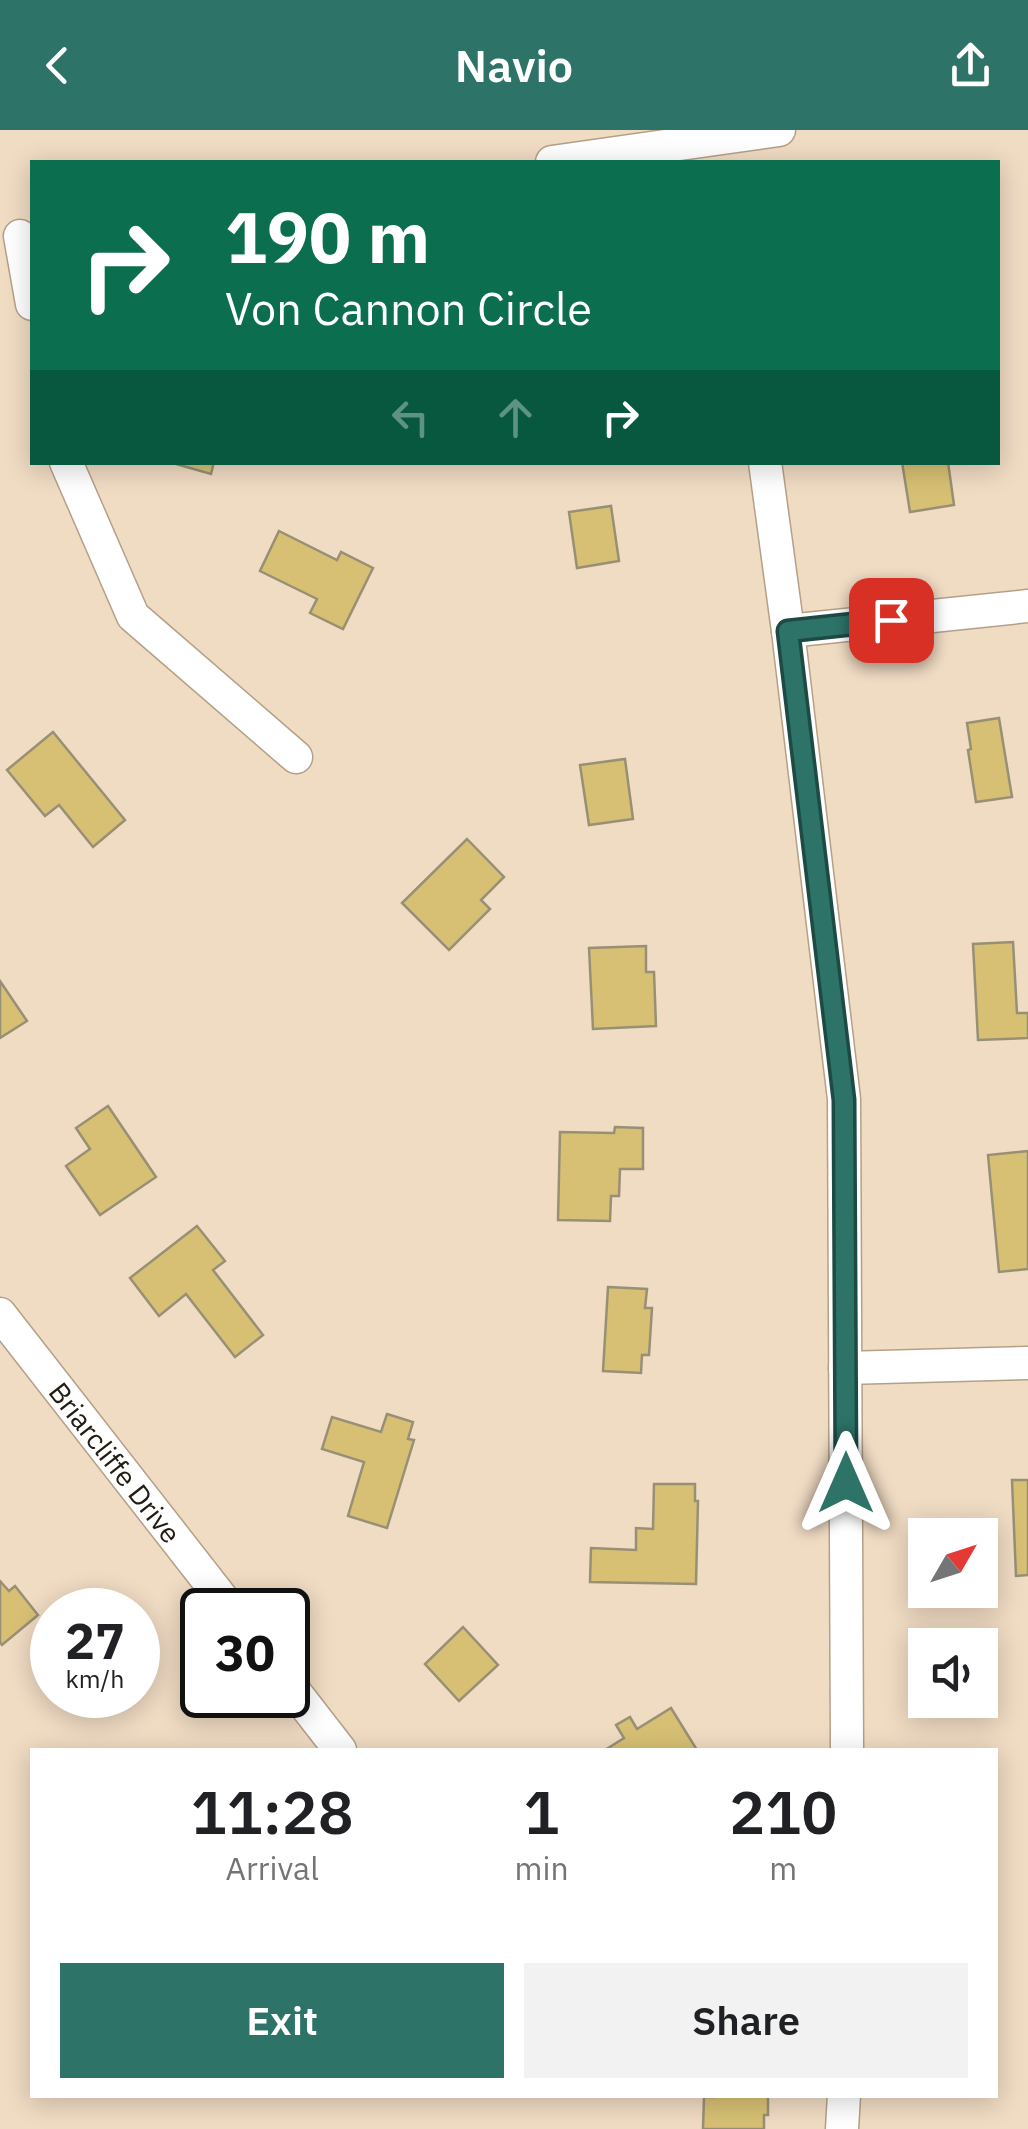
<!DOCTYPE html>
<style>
:root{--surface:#fff;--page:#f2f2f2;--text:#202124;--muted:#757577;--accent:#2d7368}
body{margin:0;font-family:"IBM Plex Sans",sans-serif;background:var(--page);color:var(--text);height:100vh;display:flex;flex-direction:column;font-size:38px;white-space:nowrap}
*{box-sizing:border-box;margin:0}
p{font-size:32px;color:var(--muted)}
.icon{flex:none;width:55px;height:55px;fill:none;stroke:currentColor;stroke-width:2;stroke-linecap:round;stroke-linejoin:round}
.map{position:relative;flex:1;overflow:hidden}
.sheet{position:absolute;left:30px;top:1618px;width:968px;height:350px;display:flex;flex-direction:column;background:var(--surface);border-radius:0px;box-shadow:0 5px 25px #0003}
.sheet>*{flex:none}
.guide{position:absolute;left:30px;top:30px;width:970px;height:305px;border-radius:0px;box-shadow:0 5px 25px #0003;background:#0b6e4f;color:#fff;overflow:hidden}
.needle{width:65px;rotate:51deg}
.tools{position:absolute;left:908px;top:1388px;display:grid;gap:20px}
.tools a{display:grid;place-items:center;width:90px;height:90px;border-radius:0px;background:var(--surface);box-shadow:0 5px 25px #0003;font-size:50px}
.speed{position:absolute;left:30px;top:1458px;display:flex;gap:20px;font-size:50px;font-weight:700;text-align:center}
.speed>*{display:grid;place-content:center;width:130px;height:130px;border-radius:50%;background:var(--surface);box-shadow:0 5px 25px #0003;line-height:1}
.speed small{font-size:25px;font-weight:400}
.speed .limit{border:5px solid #111;border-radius:15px;background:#fff;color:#111}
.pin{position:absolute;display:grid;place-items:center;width:85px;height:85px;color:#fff;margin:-42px;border-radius:20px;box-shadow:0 5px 15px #0006}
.me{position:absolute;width:110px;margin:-55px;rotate:0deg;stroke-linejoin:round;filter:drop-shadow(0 0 8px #0008)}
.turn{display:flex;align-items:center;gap:35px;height:210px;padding:0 30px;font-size:45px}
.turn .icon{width:130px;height:130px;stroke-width:2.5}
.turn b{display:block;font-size:70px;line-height:85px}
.lanes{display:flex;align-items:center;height:95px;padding:0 30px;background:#0003;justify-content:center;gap:50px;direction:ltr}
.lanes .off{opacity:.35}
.eta{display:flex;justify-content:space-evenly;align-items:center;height:170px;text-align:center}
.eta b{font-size:60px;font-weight:600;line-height:70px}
.cta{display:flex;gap:20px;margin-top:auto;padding:20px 30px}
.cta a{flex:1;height:115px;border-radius:0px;background:var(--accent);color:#fff;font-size:40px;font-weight:600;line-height:115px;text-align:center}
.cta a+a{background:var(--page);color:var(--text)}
header{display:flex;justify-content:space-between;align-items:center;height:130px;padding:0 30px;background:var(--accent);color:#fff;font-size:45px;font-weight:600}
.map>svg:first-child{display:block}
.building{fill:#d7c074;stroke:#989075;stroke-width:2.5}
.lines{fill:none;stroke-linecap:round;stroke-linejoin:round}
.street-casing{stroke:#b4a089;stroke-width:35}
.street{stroke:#fff;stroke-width:32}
.route-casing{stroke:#1d4b44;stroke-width:25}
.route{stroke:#2d7368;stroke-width:18}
.labels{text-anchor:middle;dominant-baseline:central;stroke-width:8;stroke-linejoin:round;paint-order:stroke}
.street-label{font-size:28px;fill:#221b12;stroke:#fde8d0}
</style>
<header><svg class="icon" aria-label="back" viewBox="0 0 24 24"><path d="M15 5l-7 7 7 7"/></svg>Navio<svg class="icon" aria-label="share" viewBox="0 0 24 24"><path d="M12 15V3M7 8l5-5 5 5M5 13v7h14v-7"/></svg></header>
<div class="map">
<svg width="1028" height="1999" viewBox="0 0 1028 1999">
<rect width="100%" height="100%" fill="#f0dbc3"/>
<g class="building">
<polygon points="169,332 214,332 211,344"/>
<polygon points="902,332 948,332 954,375 910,382"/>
<polygon points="611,376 619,431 577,438 569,382"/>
<polygon points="279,401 337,430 341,422 373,438 343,499 310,483 317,469 260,441"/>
<polygon points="999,588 1012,667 976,672 968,620 971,619 967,593"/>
<polygon points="53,602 125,690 93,717 59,675 45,686 7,640"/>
<polygon points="625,629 633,689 589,695 580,635"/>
<polygon points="467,709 504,747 481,770 490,779 449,820 402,773"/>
<polygon points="1013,812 1017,883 1028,883 1028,908 978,910 973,814"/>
<polygon points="646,816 646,842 654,842 656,896 593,899 589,818"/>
<polygon points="0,851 27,891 0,908"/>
<polygon points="108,976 156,1047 100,1085 66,1036 90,1019 76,998"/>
<polygon points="615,997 643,998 643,1039 620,1039 619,1066 611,1066 610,1091 558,1090 560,1002 614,1003"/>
<polygon points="1028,1021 1028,1139 999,1142 988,1025"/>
<polygon points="197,1096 225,1131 213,1140 263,1205 235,1227 186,1164 159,1186 130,1148"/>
<polygon points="608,1157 647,1159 645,1178 652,1178 649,1225 642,1225 641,1243 603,1241"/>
<polygon points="387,1284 413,1292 408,1309 414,1310 387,1398 348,1386 364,1332 322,1319 332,1287 381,1302"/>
<polygon points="1012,1350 1028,1350 1028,1445 1016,1446"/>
<polygon points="654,1354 695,1354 695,1371 698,1371 696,1454 590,1452 591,1418 636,1420 636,1398 653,1399"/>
<polygon points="0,1451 9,1461 15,1456 38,1485 2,1515 0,1512"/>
<polygon points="463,1497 498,1535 459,1571 425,1534"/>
<polygon points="671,1578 697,1620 605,1620 624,1608 616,1595 630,1587 637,1599"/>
<polygon points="714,1965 768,1965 768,1985 764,1985 764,1999 703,1999 704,1967 714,1967"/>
</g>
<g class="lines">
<g class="street-casing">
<g id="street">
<polyline points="552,32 779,0"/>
<polyline points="20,106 32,174"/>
<polyline points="66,332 133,486 296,627"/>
<polyline points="765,332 788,501 844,969 847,1620"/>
<polyline points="788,501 1028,476"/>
<path id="s1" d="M0,1184l231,296"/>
<polyline points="845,1238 1028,1233"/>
<polyline points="288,1553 340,1620"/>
<polyline points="842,1999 844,1965"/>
</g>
</g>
<use href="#street" class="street"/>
</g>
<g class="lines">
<g class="route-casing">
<polyline id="route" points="846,1353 844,970 788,501 891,490"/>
</g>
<use href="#route" class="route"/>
</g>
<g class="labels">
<g class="street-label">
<text stroke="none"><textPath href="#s1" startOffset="188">Briarcliffe Drive</textPath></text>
</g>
</g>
</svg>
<div class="tools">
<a><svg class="needle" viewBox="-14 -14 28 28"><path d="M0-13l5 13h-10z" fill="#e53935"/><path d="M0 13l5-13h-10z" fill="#757577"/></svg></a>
<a><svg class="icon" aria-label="sound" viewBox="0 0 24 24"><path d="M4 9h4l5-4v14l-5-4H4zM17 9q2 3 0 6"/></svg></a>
</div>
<div class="speed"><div>27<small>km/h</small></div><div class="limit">30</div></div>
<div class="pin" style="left:891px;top:490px;background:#d93025"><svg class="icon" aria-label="arrive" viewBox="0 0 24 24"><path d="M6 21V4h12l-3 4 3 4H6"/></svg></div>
<svg class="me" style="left:846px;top:1353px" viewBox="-20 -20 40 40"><path d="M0-17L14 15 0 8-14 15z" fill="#2d7368" stroke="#fff" stroke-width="4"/></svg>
<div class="guide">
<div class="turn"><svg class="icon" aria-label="right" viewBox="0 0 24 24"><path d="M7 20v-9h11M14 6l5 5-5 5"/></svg><div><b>190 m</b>Von Cannon Circle</div></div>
<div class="lanes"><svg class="icon off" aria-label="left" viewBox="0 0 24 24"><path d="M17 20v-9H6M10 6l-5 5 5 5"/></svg><svg class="icon off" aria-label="ahead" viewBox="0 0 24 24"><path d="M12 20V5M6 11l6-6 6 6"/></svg><svg class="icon" aria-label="right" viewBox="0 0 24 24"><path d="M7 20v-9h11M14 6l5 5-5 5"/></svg></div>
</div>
<section class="sheet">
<div class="eta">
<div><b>11:28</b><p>Arrival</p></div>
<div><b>1</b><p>min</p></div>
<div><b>210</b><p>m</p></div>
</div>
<div class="cta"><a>Exit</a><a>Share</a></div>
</section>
</div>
